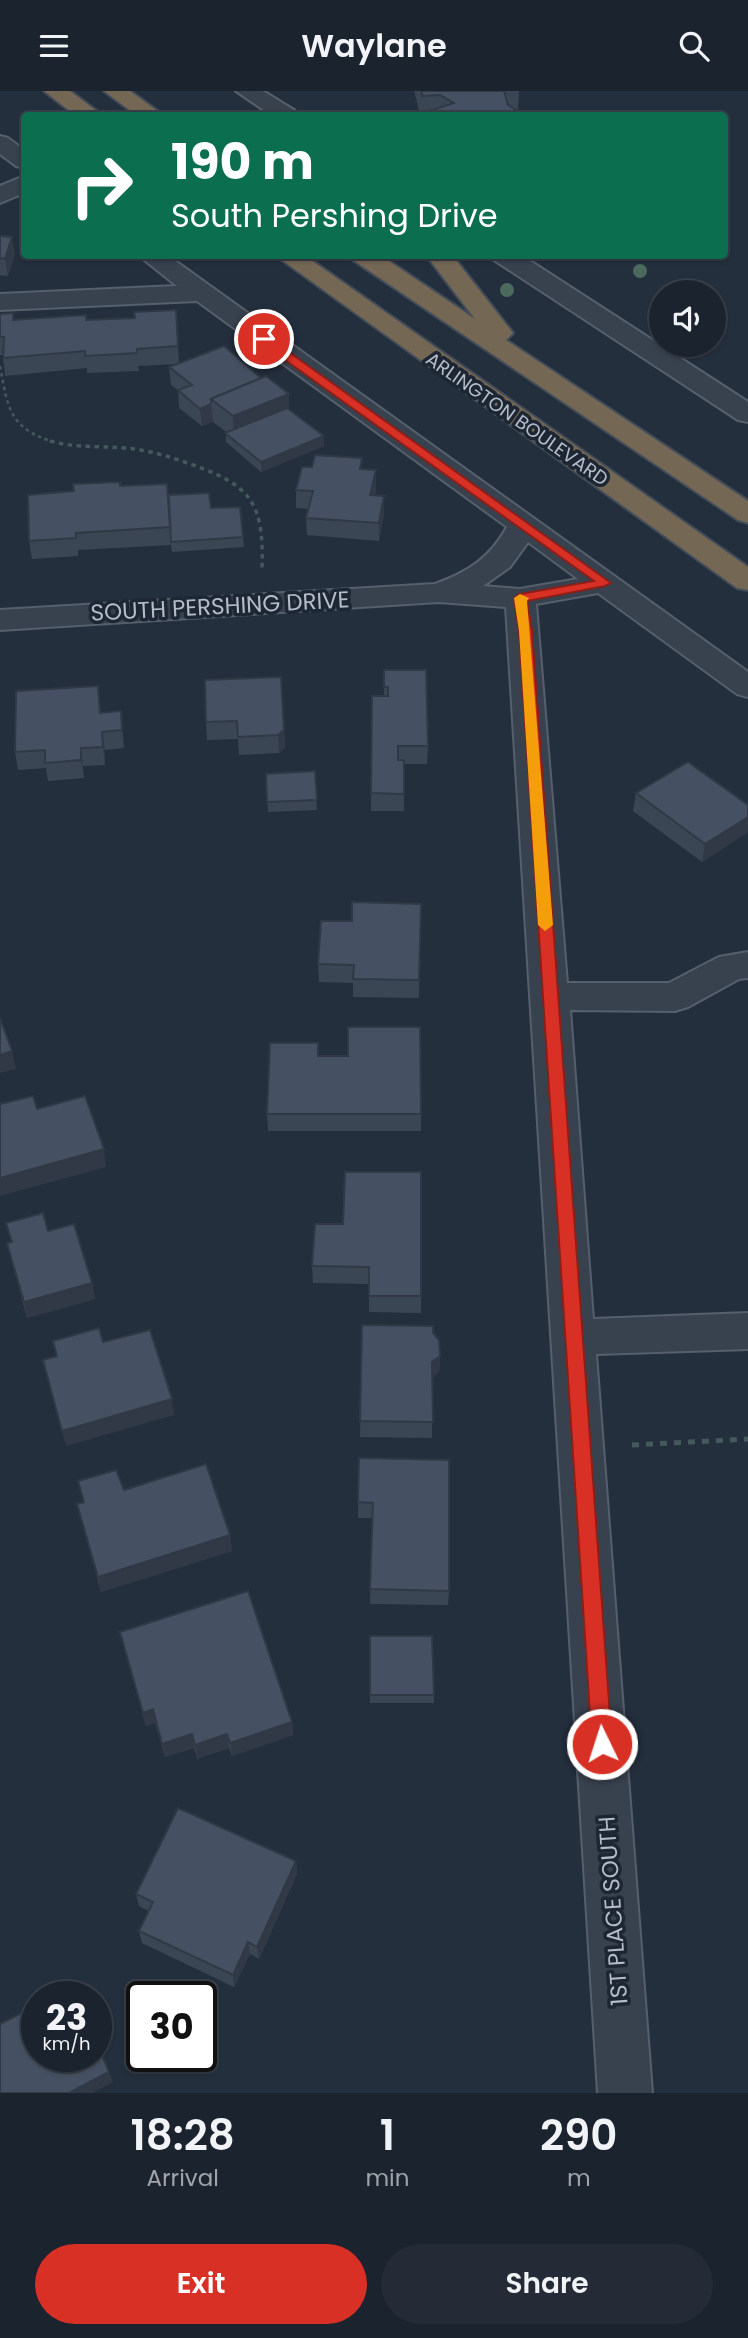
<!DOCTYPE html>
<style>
:root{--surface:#1b232e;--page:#242b36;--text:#f1f3f6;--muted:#a0a4aa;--line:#39404a;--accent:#d93025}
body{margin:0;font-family:Poppins,sans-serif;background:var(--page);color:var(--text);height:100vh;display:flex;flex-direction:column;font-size:26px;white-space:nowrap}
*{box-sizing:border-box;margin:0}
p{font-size:23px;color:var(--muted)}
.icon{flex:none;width:38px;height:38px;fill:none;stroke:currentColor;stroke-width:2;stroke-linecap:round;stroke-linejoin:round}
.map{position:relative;height:2002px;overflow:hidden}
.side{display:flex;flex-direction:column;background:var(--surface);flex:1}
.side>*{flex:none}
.guide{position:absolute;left:21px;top:21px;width:707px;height:147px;border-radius:7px;box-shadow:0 2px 5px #0004,0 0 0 2px var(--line);background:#0b6e4f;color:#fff;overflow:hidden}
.fabs{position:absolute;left:649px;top:189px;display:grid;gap:14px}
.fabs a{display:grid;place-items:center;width:77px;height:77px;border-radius:50%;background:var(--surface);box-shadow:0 2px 5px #0004,0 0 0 2px var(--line);font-size:35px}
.speed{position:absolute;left:21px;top:1890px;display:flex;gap:14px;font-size:35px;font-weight:700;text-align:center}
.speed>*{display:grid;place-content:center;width:91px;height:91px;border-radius:50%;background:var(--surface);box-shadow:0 2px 5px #0004,0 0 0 2px var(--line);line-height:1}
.speed small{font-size:18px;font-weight:400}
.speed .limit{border:4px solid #111;border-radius:10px;background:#fff;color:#111}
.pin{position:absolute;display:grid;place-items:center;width:60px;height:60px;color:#fff;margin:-30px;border:4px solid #fff;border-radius:50%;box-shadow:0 2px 7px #0007}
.me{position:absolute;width:77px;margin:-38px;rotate:356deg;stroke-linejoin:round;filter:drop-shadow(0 0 5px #0008)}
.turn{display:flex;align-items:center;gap:24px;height:147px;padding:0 35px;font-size:32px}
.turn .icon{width:91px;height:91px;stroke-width:2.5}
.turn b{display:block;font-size:49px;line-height:60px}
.eta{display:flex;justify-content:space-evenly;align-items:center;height:119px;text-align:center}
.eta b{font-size:42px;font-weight:600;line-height:49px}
.action{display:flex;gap:14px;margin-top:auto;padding:14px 35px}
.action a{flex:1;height:80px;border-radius:42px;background:var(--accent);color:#fff;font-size:28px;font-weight:600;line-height:80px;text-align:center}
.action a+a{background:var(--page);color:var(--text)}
header{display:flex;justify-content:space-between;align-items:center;height:91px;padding:0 35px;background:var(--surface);font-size:32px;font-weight:600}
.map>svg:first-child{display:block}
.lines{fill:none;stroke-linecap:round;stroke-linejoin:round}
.minor-casing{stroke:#565f6c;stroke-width:4}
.highway-casing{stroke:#434c59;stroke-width:4}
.path-far2{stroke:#44595c;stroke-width:2.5;stroke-dasharray:3.5 3.5;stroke-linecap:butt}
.path-far1{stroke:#44595c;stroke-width:3.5;stroke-dasharray:4.5 4.5;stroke-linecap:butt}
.path{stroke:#44595c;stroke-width:5;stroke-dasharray:7 7;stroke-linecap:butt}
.minor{fill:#38414e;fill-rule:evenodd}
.highway{fill:#746855;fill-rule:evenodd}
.tree{fill:#4b6a5d}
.wall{fill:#3b4654}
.shaded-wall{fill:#303945}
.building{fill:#455162;stroke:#303945;stroke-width:2}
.route{fill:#d93025;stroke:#8d1f18;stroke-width:2}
.slow{fill:#f59e0b}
.labels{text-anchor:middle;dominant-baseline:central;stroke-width:7;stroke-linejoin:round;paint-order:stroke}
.far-street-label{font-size:19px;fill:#b4bcc9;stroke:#1d2633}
.street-label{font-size:23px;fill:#b4bcc9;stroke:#1d2633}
</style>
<header><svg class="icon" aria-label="menu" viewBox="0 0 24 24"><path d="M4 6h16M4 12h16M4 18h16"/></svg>Waylane<svg class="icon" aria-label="search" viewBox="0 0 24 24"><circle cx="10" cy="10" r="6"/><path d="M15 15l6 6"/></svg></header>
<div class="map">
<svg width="748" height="2002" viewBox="0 0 748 2002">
<rect width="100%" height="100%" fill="#242f3e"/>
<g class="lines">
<g class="minor-casing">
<g id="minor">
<polygon points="236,0 263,0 294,19 298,24 271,24"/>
<polygon points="0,45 8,47 24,59 24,77 16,75 0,63"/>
<polygon points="24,85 24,102 0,112 0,95"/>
<path d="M138,164h29l581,417v25l-11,-3 -139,-101 -62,11 31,379h102l50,-26 29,-5v26l-9,1 -51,28 -13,4 -105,-1 23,309 155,-6v36l-152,5 56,739h-54l-92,-1486 -67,-5 -439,28v-20l435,-26c33,-12 55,-26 72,-57l-310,-226 -197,9v-16l177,-8zM528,451l50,37 -58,10 -37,-3 27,-19z"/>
<polygon points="491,164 521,164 748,311 748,331 738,329 494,169"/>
</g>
</g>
<g class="highway-casing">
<g id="highway">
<polygon points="44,0 70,0 102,24 75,24"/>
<polygon points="104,0 130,0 163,24 136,24"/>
<polygon points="275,164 304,164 748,476 748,499 737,497"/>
<polygon points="350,164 380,164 475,228 426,164 452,164 513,242 506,249 748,410 748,432 738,429 353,169"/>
</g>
</g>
<path class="path-far2" d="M0,275c8,43 9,63 57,77"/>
<path class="path-far1" d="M50,350c25,7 50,5 75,7 24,2 46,9 68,17 60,21 71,40 69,104"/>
<polyline class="path" points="632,1354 748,1348"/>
<use href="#minor" class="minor"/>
<use href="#highway" class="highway"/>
</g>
<g class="tree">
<circle cx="640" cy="180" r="7"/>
<circle cx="507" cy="199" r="7"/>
</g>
<g class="wall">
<polygon points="414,0 519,0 518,24 417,24 420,23"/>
<polygon points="0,145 15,163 8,185 0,184"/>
<polygon points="176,219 179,272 261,287 289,303 289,319 324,355 261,381 226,351 226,341 213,331 202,335 179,317 178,299 171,294 169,276 179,273 138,275 139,280 87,282 87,277 5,285 3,264 0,264 0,223 13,222 14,229 86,224 86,229 135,227"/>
<polygon points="362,379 376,379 376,397 375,405 384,405 384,423 379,450 307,444 306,427 309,418 296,417 296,399"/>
<polygon points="121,395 170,427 211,417 240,416 244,456 172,461 171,454 78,459 78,465 32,468 29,450 74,400"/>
<polygon points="384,579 428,655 427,673 404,673 404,720 371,720 372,605 384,605"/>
<polygon points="281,586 285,657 279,662 239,664 238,648 207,649 206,631"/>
<polygon points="98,595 101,622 121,620 124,657 105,659 105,674 83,675 84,687 48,690 46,677 18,679 15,661"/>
<polygon points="315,680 317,719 268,721 266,683"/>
<polygon points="636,702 748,714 748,741 702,771 633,720"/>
<polygon points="421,813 419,907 353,906 353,892 319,891 318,873 352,830"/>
<polygon points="319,965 348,965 421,1023 421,1040 268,1040 267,1023"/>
<polygon points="6,1132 48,1140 92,1192 95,1208 27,1227 7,1152 11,1151"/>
<polygon points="343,1133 421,1205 421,1222 369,1221 369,1193 313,1192 312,1175"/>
<polygon points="362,1234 433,1242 440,1265 439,1281 432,1287 432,1347 360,1346"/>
<polygon points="359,1367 449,1500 448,1514 370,1513 373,1427 358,1427"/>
<polygon points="78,1390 124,1399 230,1444 232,1460 101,1501 77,1413 83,1411"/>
<polygon points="120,1541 292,1631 293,1644 232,1665 229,1657 197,1668 194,1657 165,1666 155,1632 146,1635"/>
<polygon points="370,1545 434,1604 434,1612 370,1612"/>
<polygon points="296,1770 297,1783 259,1868 250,1863 234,1896 142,1852 139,1840 148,1820 139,1815 136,1803"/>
</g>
<g class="shaded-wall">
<polygon points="518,20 518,24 506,24"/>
<polygon points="12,146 15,163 8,185 5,168"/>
<polygon points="289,303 289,326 234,348 233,325"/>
<polygon points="211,313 213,331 202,335 200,318"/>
<polygon points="324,345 324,355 261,381 261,371"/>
<polygon points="376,379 376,397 370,422 370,404"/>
<polygon points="384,405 384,423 379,450 379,432"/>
<polygon points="121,620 123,638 124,657 122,639"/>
<polygon points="284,639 285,657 279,662 278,644"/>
<polygon points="102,641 105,659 105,674 103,656"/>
<polygon points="81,657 83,675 84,687 81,669"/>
<polygon points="748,726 748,741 702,771 705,753"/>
<polygon points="12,960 16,978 0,982 0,964"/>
<polygon points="104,1058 106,1076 0,1105 0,1087"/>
<polygon points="92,1192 95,1208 27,1227 24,1211"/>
<polygon points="440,1265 439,1281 431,1288 432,1271"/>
<polygon points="172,1308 174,1324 66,1355 62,1340"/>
<polygon points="230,1444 232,1460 101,1501 98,1486"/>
<polygon points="153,1618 155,1632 146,1635 143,1622"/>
<polygon points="292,1631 293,1644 232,1665 230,1652"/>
<polygon points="192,1643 194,1657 165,1666 162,1653"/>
<polygon points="227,1643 229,1657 197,1668 195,1654"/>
<polygon points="296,1770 297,1783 259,1868 257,1856"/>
<polygon points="248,1851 250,1863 234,1896 233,1884"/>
<polygon points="109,1981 113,1991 92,2002 69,2002"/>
</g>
<g class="building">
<polygon points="421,0 504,0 508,14 518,20 506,24 417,24 454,12 440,4 423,5"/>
<polygon points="0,145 12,146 5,168 0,167"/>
<polygon points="176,219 178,255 137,258 137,262 85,265 85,260 3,267 4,246 0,246 0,223 13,222 13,229 86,224 86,229 135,227 134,221"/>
<polygon points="224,255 261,287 211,308 211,313 200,318 178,299 192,294 169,276"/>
<polygon points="266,285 289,303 233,325 211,308"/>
<polygon points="287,317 324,345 261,371 225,342"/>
<polygon points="315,364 362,367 360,378 376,379 370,404 384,405 379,432 306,427 313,400 296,399 302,376 312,376"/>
<polygon points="120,391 120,395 167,393 170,436 76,442 76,447 29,450 28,404 74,400 73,393"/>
<polygon points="209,402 211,417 240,416 243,446 171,451 169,404"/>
<polygon points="384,579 426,579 428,655 398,655 398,669 404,669 404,703 371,702 372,605 388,605 388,596 384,596"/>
<polygon points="281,586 284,639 278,644 238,646 237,630 206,631 205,589"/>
<polygon points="98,595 100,622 121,620 122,639 102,641 103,656 81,657 81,669 45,672 45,659 15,661 16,600"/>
<polygon points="688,671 748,714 748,726 705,753 636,702"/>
<polygon points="315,680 317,709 267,711 266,683"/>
<polygon points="352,811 421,813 419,889 353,888 354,874 318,873 321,830 352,830"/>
<polygon points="0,927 12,960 0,964"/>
<polygon points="348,936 420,936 421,1023 267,1023 270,952 318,952 318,965 348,965"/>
<polygon points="33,1005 37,1018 85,1005 104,1058 0,1087 0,1013"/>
<polygon points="345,1081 421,1081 421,1205 369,1205 369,1176 312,1175 315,1133 343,1133"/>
<polygon points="43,1122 48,1140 74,1133 92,1192 24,1211 7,1152 12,1151 6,1132"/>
<polygon points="362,1234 433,1235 433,1242 439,1249 440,1265 432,1271 433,1331 360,1330"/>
<polygon points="99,1237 103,1251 150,1239 172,1308 62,1340 43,1269 57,1265 53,1250"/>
<polygon points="359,1367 449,1369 449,1500 370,1498 373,1412 358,1411"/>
<polygon points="206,1373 230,1444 98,1486 77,1413 84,1411 78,1390 116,1379 124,1399"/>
<polygon points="248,1500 292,1631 230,1652 227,1643 195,1654 192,1643 162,1653 153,1618 143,1622 120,1541"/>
<polygon points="370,1545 432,1545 434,1604 370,1604"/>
<polygon points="178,1717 296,1770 257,1856 248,1851 233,1884 139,1840 153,1811 136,1803"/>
<polygon points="74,1894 78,1906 51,1906"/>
<polygon points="37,1914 37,1965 96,1965 96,1950 109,1981 69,2002 0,2002 0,1933"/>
</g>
<polygon class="route" points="260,246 268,246 611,492 605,495 527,510 532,540 612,1653 609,1660 602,1663 595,1660 592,1653 519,540 514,507 520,503 594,490 260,251"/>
<polygon class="slow" points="520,503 529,507 527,510 553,834 545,840 538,834 519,540 514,507"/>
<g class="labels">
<g class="far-street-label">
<text transform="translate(517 328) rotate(35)">ARLINGTON BOULEVARD</text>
</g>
<g class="street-label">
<text transform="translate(220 515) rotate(-3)">SOUTH PERSHING DRIVE</text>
<text transform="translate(613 1820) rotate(-94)">1ST PLACE SOUTH</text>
</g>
</g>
</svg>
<div class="fabs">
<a><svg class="icon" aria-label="sound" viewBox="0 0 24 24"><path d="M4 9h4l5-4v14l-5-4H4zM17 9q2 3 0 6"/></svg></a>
</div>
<div class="speed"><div>23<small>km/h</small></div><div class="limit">30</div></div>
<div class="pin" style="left:264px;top:248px;background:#d93025"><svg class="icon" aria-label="arrive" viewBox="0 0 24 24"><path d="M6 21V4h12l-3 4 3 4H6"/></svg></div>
<svg class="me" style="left:602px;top:1653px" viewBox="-20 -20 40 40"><circle r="17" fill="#d93025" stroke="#fff" stroke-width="3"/><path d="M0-11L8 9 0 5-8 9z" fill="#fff"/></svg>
<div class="guide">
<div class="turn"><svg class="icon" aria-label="right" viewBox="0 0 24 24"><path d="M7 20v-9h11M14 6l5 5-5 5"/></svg><div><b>190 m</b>South Pershing Drive</div></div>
</div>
</div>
<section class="side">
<div class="eta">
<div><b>18:28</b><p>Arrival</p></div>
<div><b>1</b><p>min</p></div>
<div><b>290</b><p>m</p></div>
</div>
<div class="action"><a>Exit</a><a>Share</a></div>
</section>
